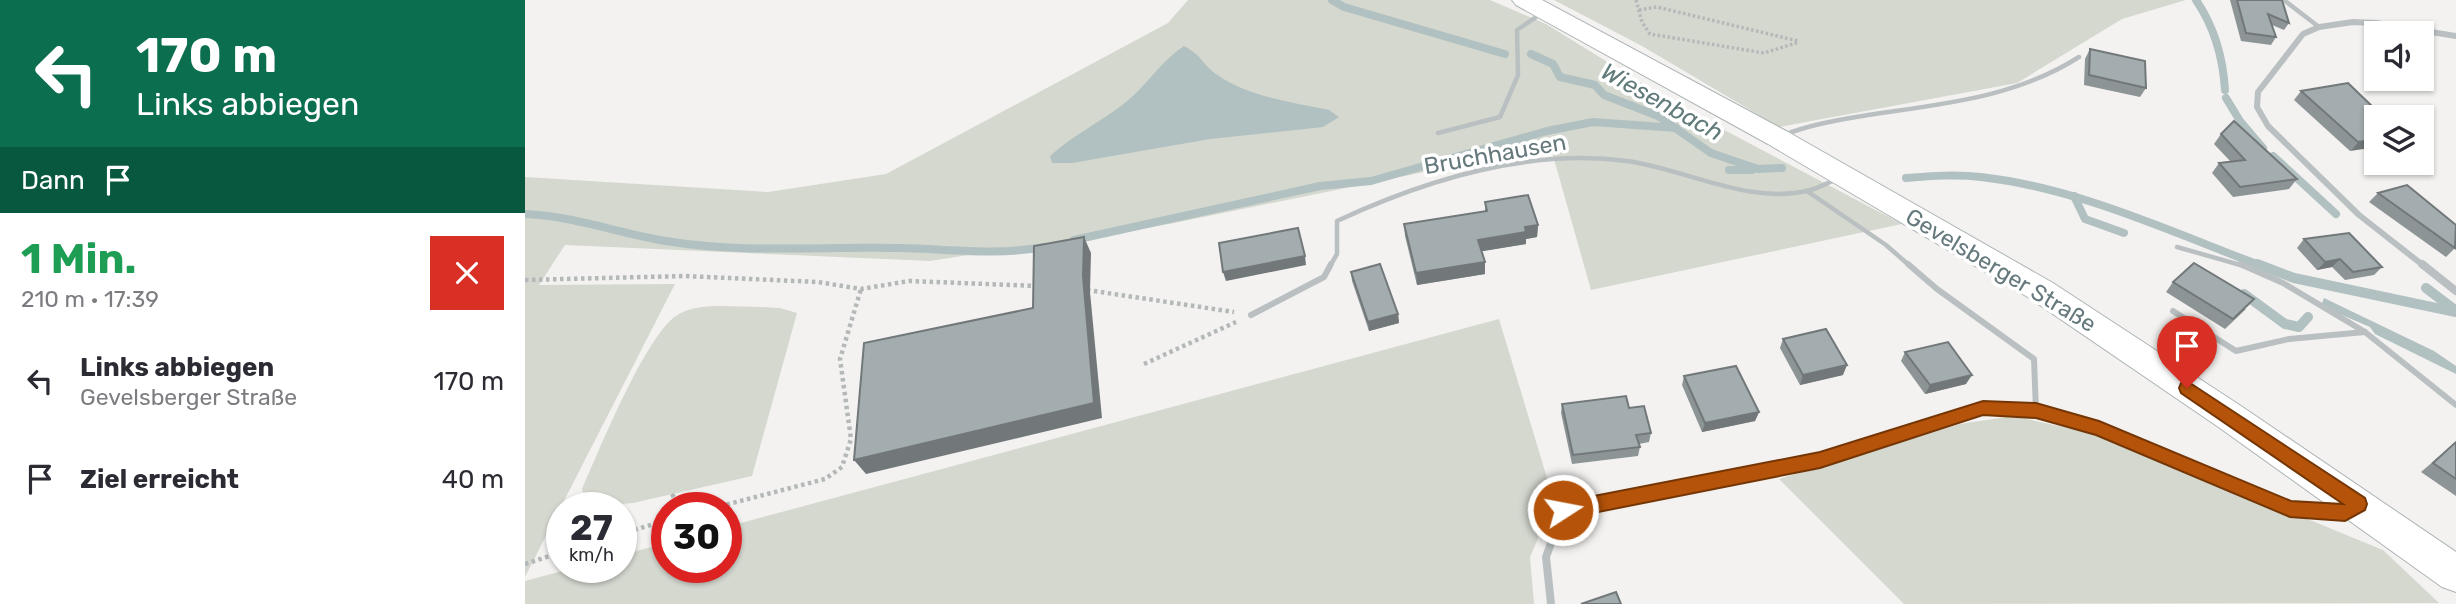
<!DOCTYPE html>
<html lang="de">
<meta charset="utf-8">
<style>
:root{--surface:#fff;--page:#f2f2f3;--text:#2b2b33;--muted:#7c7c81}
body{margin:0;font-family:Rubik,sans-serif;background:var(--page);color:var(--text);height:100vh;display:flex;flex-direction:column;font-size:26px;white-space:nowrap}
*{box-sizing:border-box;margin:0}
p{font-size:23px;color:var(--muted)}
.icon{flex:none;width:38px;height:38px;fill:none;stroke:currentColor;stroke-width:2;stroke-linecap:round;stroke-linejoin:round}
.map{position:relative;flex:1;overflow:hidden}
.drawer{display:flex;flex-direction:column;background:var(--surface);width:525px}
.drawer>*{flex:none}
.guide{background:#0b6e4f;color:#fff;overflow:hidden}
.buttons{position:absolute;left:1839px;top:21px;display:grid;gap:14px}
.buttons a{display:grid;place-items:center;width:70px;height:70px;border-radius:0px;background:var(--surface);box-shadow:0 2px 5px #0004;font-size:35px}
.speed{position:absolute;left:21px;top:492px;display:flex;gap:14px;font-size:35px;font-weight:700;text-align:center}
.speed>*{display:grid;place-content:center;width:91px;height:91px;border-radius:50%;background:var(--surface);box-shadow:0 2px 5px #0004;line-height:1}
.speed small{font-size:18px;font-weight:400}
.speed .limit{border:10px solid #d22;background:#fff;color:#111}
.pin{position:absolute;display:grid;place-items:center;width:60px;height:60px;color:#fff;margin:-72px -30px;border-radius:50% 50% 50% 0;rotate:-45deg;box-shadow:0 0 7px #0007}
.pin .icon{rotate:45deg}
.me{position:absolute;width:77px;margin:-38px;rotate:79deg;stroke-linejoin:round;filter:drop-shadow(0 0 5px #0008)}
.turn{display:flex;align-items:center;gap:24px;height:147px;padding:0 21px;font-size:32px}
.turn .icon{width:91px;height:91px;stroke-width:2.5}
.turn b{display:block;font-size:49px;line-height:60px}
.then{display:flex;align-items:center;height:66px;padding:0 21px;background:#0003;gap:14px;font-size:26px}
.round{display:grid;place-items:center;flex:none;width:74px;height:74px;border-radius:0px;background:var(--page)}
.overview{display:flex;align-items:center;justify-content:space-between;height:119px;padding:0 21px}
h1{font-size:42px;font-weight:700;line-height:52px;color:#1e9e55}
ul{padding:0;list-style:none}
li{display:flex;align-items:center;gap:21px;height:98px;padding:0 21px}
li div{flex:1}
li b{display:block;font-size:26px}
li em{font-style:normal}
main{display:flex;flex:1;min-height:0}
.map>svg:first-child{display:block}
.green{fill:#d4d8cf}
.water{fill:#b1c0c0}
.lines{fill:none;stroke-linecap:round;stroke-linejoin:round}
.stream-far1{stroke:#b1c0c0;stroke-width:8}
.stream{stroke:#b1c0c0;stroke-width:10}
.secondary-casing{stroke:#adb4b5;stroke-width:2}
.path-far1{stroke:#b4b8b9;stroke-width:3.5;stroke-dasharray:2.5 2.5;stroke-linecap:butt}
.path{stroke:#b4b8b9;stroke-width:4.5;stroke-dasharray:3.5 3.5;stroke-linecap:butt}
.lane-far1{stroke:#bac0c1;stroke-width:4.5}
.lane{stroke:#bac0c1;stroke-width:6}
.street-far1{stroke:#bac0c1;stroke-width:6}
.street{stroke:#bac0c1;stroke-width:8}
.secondary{fill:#fff;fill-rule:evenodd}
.wall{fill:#8c9496}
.shaded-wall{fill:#72787a}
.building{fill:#a3acae;stroke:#72787a;stroke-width:2}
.route{fill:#b45309;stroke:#753606;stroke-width:2}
.labels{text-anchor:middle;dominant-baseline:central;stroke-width:7;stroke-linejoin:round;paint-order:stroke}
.street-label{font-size:23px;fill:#66797d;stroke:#fff}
.water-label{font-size:24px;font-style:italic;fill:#617b7b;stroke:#fff}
</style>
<main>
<section class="drawer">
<div class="guide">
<div class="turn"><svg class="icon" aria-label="left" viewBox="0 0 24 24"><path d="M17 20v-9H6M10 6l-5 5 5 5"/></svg><div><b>170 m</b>Links abbiegen</div></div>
<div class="then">Dann<svg class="icon" aria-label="arrive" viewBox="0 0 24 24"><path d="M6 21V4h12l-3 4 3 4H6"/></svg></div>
</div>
<div class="overview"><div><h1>1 Min.</h1><p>210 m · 17:39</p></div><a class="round" style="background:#d93025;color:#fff"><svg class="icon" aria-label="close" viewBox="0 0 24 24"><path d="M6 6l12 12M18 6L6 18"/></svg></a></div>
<ul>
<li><svg class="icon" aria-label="left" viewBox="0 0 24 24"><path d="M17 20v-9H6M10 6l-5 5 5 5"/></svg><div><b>Links abbiegen</b><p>Gevelsberger Straße</p></div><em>170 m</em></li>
<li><svg class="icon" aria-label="arrive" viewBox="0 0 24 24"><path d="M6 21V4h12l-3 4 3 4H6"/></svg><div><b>Ziel erreicht</b></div><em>40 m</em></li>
</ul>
</section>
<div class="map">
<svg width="1931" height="604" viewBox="0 0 1931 604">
<rect width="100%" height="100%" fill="#f3f2f0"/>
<g class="green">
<polygon points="663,0 965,0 1021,24 1152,105 1377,224 1066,290 1027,152 953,161 644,224 405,261 40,245 14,285 150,284 0,577 0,177 243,192 361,174 643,23"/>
<polygon points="1029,0 1661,0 1597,19 1492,83 1254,127 1117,46"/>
<path d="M235,307l20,1 17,5 -45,163 -119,27 -46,4 -5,-18c17,-38 65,-158 97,-175 21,-12 57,-7 81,-7z"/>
<polygon points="974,319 1029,501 1005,557 1009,604 0,604 0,581 52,567 96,567 96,555 142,543 142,567 201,567 201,527"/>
<polygon points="1488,416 1579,436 1858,550 1914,603 1379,604 1254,479 1435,424"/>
</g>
<g class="water">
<path d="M659,46c18,9 19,19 32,28 32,23 75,28 113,36l10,7 -16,10 -113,12 -138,24h-20l-2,-7c23,-21 51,-34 76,-54 21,-17 35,-41 58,-56z"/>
<polygon points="1799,298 1909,351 1931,366 1931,374 1850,334 1845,327 1796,306"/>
</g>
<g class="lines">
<g class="stream-far1">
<polyline points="807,0 819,7 980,54"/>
<path d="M1671,0c19,28 27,57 29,90"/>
<polyline points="1006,54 1028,64 1035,77 1070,85 1079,95 1133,116 1186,153 1233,169 1257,168"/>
<polyline points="1701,98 1715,121 1738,148"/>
<polyline points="1748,156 1811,214"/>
<polyline points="1204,170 1227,170"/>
<path d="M1381,178c25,-2 50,-4 75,-1 97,11 190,55 281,89"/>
<polyline points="1549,196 1560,219 1599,233"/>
<path d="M0,214c49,2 93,19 141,27 78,13 156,5 234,7 49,1 96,8 144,-1"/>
<polyline points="549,240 795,186 846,181 1022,131 1068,122 1151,128"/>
</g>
<g class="stream">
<polyline points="1732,264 1769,278 1931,312"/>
<polyline points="1901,288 1930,310"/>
<polyline points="1719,294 1760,324 1774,327 1783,317"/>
</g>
<g class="secondary-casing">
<polygon id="secondary" points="987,0 1017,0 1263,132 1528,283 1716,406 1931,552 1931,592 1917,587 1692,426 1506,299 1243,144 991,5"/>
</g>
<g class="path-far1">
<polyline points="1111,0 1117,22 1125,34 1239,53 1274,42"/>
<polyline points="1114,10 1132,7 1273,41"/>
</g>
<g class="path">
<polyline points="0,280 159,276 293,282 336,289 384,281 512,286"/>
<polyline points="562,290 709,312"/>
<polyline points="619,364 711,322"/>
<polyline points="147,494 155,508"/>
<polyline points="188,508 300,479 317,467 326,439 315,359 336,289"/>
<polyline points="96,534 142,520"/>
<polyline points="0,564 37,552"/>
</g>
<g class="lane-far1">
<polyline points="1759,0 1794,27"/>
<polyline points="913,133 975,117 993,75 992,30 1017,13"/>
<path d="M1259,135c27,-11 55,-15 84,-20 73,-11 147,-17 211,-58"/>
<polyline points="1282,191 1361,245 1385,266"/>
<polyline points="1652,247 1719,266"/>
<path d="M805,266l7,-12v-33c88,-41 191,-73 290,-60 59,8 123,45 183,29 9,-2 17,-7 25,-10"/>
</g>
<g class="lane">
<polyline points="1383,264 1412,289 1509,359 1511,411"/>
<polyline points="1648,311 1711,351 1764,339 1840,332 1758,283 1715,264"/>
<polyline points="726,315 799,277 806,264"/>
<polyline points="1840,332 1931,405"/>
</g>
<polyline class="street-far1" points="1899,266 1834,215 1743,126 1732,107 1733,92 1778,34 1794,27 1828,22 1851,23 1931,36"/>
<g class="street">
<polyline points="1897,264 1931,291"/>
<polyline points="1026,604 1021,557 1038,510 1295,460 1458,408 1511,411 1574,428 1765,509 1821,512"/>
</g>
<use href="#secondary" class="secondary"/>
</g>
<g class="wall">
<polygon points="1705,0 1757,0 1764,23 1759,30 1747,25 1751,37 1746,45 1716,41"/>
<polygon points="1565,49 1621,88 1615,97 1559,85 1560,59"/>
<polygon points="1776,91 1848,117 1852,121 1825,151 1769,100"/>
<polygon points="1696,134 1772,179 1764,189 1708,197 1687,173 1694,163 1706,162 1689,144"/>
<polygon points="1853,193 1931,247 1921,257 1844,202"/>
<polygon points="960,202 1013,225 1012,237 1001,239 1001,244 956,251 960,274 892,285 880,236 879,224 960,211"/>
<polygon points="1779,239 1857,267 1849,275 1820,280 1807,267 1792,270 1772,248"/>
<polygon points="826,272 873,314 874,323 844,331 827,281"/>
<polygon points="1648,282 1721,309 1700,329 1641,292"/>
<polygon points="1258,339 1318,375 1275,385 1255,348"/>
<polygon points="1380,352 1441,384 1400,394 1376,361"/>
<polygon points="1159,376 1234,412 1230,421 1177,432 1157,385"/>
<polygon points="1037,404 1104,408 1126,433 1124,442 1114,444 1115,447 1113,456 1047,464 1036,413"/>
<polygon points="1931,442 1931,496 1896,472"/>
</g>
<g class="shaded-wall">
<polygon points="1852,111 1844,121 1843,113"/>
<polygon points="1852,139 1852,147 1825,151 1833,142"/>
<polygon points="1013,225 1012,237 1001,239 1001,244 953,252 953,240 1000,227"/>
<polygon points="559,237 566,253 565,292 577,418 341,474 329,460 558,276"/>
<polygon points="780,256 781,265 701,281 698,272"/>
<polygon points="1815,259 1807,267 1792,270 1800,262"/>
<polygon points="960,262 960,274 892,285 891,273"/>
<polygon points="873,314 874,323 844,331 843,322"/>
<polygon points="1322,365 1318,375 1275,385 1278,375"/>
<polygon points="1447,375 1441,384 1400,394 1405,385"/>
<polygon points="1234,412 1230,421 1177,432 1180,423"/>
</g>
<g class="building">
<polygon points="1712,0 1757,0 1764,23 1743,14 1751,37 1721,33"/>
<polygon points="1565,49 1620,61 1621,88 1564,75"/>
<polygon points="1823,83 1852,111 1843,113 1852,121 1852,139 1833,142 1776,91"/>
<polygon points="1709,121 1772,179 1715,187 1694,163 1720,160 1696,134"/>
<polygon points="1882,185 1931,225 1930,248 1853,193"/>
<polygon points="1003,195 1013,225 1000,227 1001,232 953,240 960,262 891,273 879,224 962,211 960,202"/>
<polygon points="773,228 780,256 698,272 694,243"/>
<polygon points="1824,233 1857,267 1828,272 1815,259 1800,262 1779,239"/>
<polygon points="559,237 558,276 569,403 329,460 339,343 508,308 509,246"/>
<polygon points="1669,263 1729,299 1708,319 1648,282"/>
<polygon points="855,264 873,314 843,322 826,272"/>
<polygon points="1301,329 1322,365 1278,375 1258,339"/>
<polygon points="1423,342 1447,375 1405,385 1380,352"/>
<polygon points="1211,366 1234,412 1180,423 1159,376"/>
<polygon points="1101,396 1104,408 1119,406 1126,433 1111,435 1115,447 1048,455 1037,404"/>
<polygon points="1931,442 1931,479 1908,463"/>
<polygon points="1091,592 1096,604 1056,604"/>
</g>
<polygon class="route" points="1662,381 1840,498 1842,504 1840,510 1820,521 1765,517 1571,435 1511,418 1458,415 1295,468 1038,519 1031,516 1029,510 1031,504 1038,502 1295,452 1458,401 1511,403 1574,421 1766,501 1818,504 1656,393 1654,388 1656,383"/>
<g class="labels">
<g class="street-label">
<text transform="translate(970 154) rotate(-10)">Bruchhausen</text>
<text transform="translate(1476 270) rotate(31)">Gevelsberger Straße</text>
</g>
<g class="water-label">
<text transform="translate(1137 102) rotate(29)">Wiesenbach</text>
</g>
</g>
</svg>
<div class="buttons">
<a><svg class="icon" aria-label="sound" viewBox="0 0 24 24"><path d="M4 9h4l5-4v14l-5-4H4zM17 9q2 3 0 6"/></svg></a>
<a><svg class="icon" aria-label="layers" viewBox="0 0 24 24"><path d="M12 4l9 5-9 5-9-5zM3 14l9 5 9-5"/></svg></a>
</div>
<div class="speed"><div>27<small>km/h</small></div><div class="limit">30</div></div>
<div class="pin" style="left:1662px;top:388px;background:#d93025"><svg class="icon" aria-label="arrive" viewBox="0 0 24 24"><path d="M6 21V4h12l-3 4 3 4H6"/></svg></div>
<svg class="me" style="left:1038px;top:510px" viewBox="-20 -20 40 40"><circle r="17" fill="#b45309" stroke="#fff" stroke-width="3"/><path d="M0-11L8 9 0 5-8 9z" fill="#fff"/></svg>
</div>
</main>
